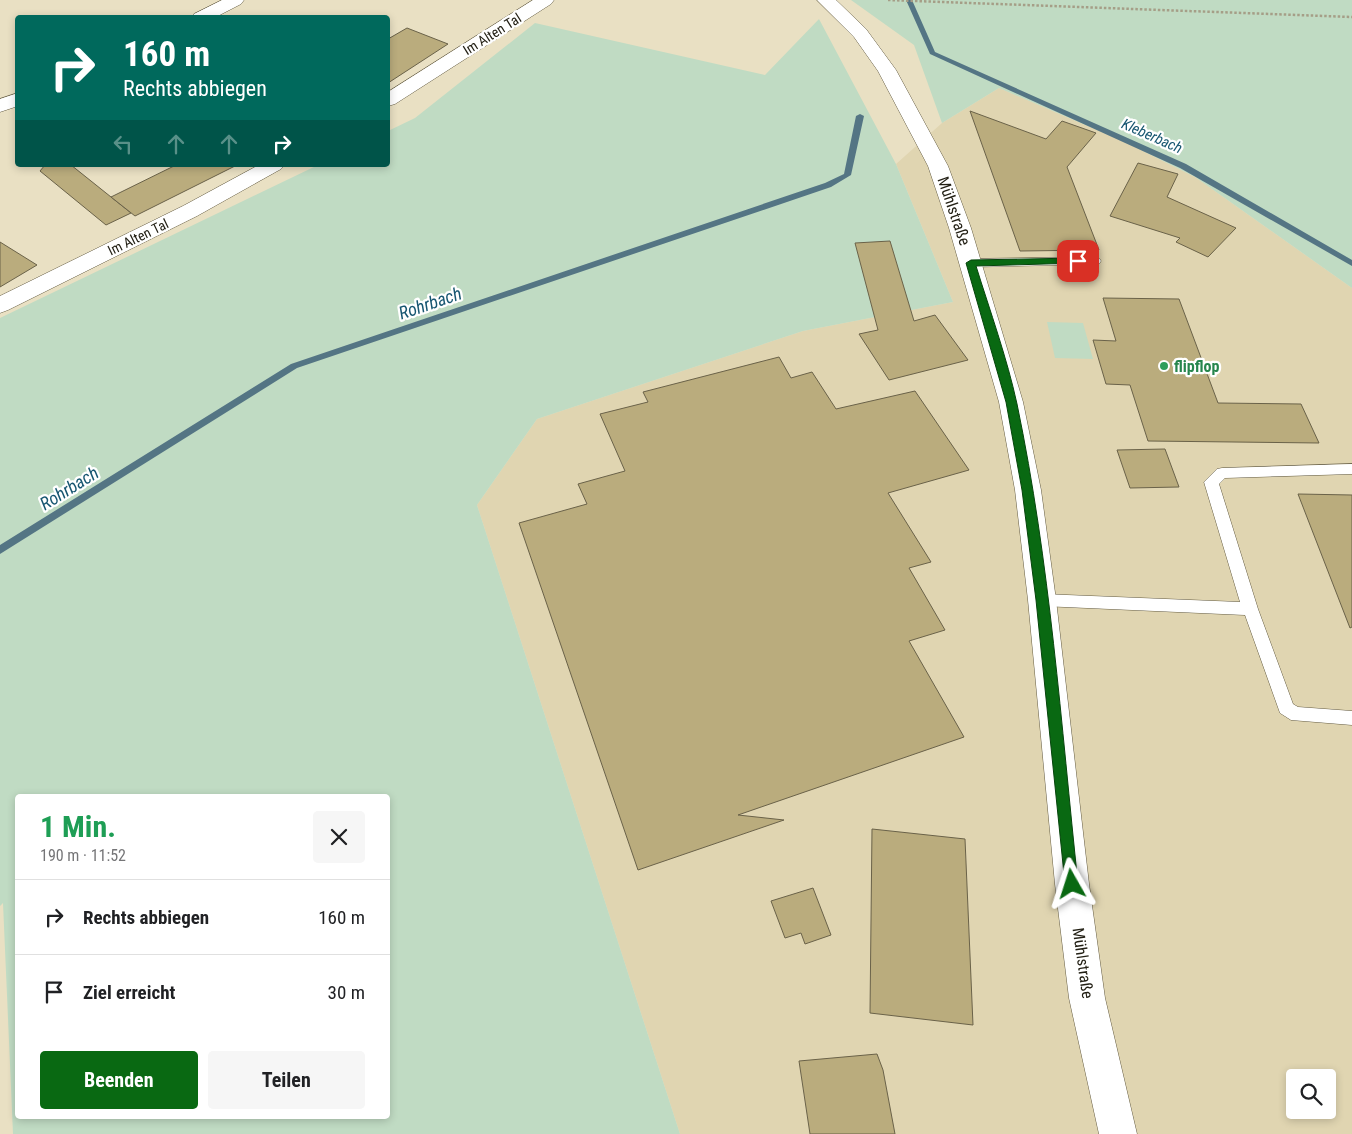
<!DOCTYPE html>
<html lang="de">
<meta charset="utf-8">
<style>
:root{--surface:#fff;--page:#f6f6f6;--text:#202124;--muted:#757577;--line:#e0e0e0;--accent:#096912}
body{margin:0;font-family:"Roboto Condensed",sans-serif;background:var(--page);color:var(--text);height:100vh;display:flex;flex-direction:column;font-size:19px;white-space:nowrap}
*{box-sizing:border-box;margin:0}
p{font-size:16px;color:var(--muted)}
.icon{flex:none;width:28px;height:28px;fill:none;stroke:currentColor;stroke-width:2;stroke-linecap:round;stroke-linejoin:round}
.map{position:relative;flex:1;overflow:hidden}
.sheet{position:absolute;left:15px;top:794px;width:375px;height:325px;display:flex;flex-direction:column;background:var(--surface);border-radius:5px;box-shadow:0 2px 8px #0003}
.sheet>*{flex:none}
.hud{position:absolute;left:15px;top:15px;width:375px;height:152px;border-radius:5px;box-shadow:0 2px 8px #0003;background:#00695c;color:#fff;overflow:hidden}
.buttons{position:absolute;left:1286px;top:1069px;display:grid;gap:10px}
.buttons a{display:grid;place-items:center;width:50px;height:50px;border-radius:5px;background:var(--surface);box-shadow:0 2px 8px #0003;font-size:25px}
.pin{position:absolute;display:grid;place-items:center;width:42px;height:42px;color:#fff;margin:-21px;border-radius:10px;box-shadow:0 2px 8px #0006}
.me{position:absolute;width:55px;margin:-28px;rotate:354deg;stroke-linejoin:round;filter:drop-shadow(0 0 4px #0008)}
.turn{display:flex;align-items:center;gap:18px;height:105px;padding:0 25px;font-size:22px}
.turn .icon{width:65px;height:65px;stroke-width:2.5}
.turn b{display:block;font-size:35px;line-height:42px}
.lanes{display:flex;align-items:center;height:48px;padding:0 25px;background:#0003;justify-content:center;gap:25px;direction:ltr}
.lanes .off{opacity:.35}
.round{display:grid;place-items:center;flex:none;width:52px;height:52px;border-radius:5px;background:var(--page)}
.head{display:flex;align-items:center;justify-content:space-between;height:85px;padding:0 25px}
h1{font-size:30px;font-weight:700;line-height:38px;color:#1e9e55}
.action{display:flex;gap:10px;margin-top:auto;padding:10px 25px}
.action a{flex:1;height:58px;border-radius:5px;background:var(--accent);color:#fff;font-size:20px;font-weight:700;line-height:58px;text-align:center}
.action a+a{background:var(--page);color:var(--text)}
ul{padding:0;list-style:none}
li{display:flex;align-items:center;gap:15px;height:75px;padding:0 25px;border-top:1px solid var(--line)}
li div{flex:1}
li b{display:block;font-size:19px}
li em{font-style:normal}
.map>svg:first-child{display:block}
.built{fill:#e0d5b1;fill-rule:evenodd}
.green{fill:#c0dbc3;fill-rule:evenodd}
.lines{fill:none;stroke-linecap:round;stroke-linejoin:round}
.stream{fill:#547584;fill-rule:evenodd}
.building{fill:#baac7d;stroke:#6a6249}
.lane-casing{stroke:#645c43;stroke-width:1}
.street-casing{stroke:#645c43;stroke-width:1}
.secondary-casing{stroke:#645c43;stroke-width:1}
.path{stroke:#a59e87;stroke-width:2.5;stroke-dasharray:2.5 2;stroke-linecap:butt}
.lane{fill:#fff;fill-rule:evenodd}
.street{fill:#fff;fill-rule:evenodd}
.secondary{fill:#fff;fill-rule:evenodd}
.route{fill:#096912;stroke:#06440c}
.leisure-dot{fill:#2e9e5b;stroke:#fff;stroke-width:2}
.labels{text-anchor:middle;dominant-baseline:central;stroke-width:4.5;stroke-linejoin:round;paint-order:stroke}
.far-street-label{font-size:14px;fill:#232015;stroke:#fff}
.far-water-label{font-size:15px;font-style:italic;fill:#175671;stroke:#fff}
.street-label{font-size:16px;fill:#232015;stroke:#fff}
.leisure-label{font-size:16px;font-weight:bold;fill:#27864d;stroke:#fff;text-anchor:start}
.water-label{font-size:18px;font-style:italic;fill:#175671;stroke:#fff}
</style>
<div class="map">
<svg width="1352" height="1134" viewBox="0 0 1352 1134">
<rect width="100%" height="100%" fill="#e9e0c3"/>
<path class="built" d="M999,88l126,54 70,35 157,111v846h-672l-203,-629 60,-86 266,-88 150,-29 -57,-138 46,-41zM1295,1078h33v32h-33z"/>
<g class="green">
<polygon points="851,0 1352,0 1352,288 1195,177 1125,142 999,88 942,123 914,45"/>
<path d="M819,19l77,145 57,138 -150,29 -266,88 -60,86 203,629h-667l-10,-231 -3,3v-588l318,-153h70v-34l27,-13 120,-95 230,52zM18,796h370v320h-370z"/>
<polygon points="1047,322 1083,323 1093,359 1055,358"/>
</g>
<g class="lines">
<g class="stream">
<polygon points="906,0 912,0 935,52 1186,164 1352,260 1352,266 1180,168 930,54"/>
<polygon points="860,114 864,116 851,175 831,187 297,368 0,554 0,545 291,364 825,183 844,174 856,116"/>
</g>
</g>
<g class="building">
<polygon points="407,28 448,44 388,83 388,39"/>
<polygon points="970,111 1046,139 1062,121 1096,133 1067,167 1099,250 1020,251"/>
<polygon points="1138,163 1178,174 1167,197 1236,228 1208,257 1176,242 1180,238 1110,216"/>
<polygon points="45,165 71,165 131,213 106,225 40,171"/>
<polygon points="176,165 237,165 135,216 111,197"/>
<polygon points="890,241 914,321 935,315 968,360 889,380 859,334 878,330 855,243"/>
<polygon points="0,242 37,265 0,287"/>
<polygon points="1103,298 1179,299 1218,403 1301,404 1319,443 1148,441 1130,385 1106,384 1093,340 1116,341"/>
<polygon points="779,357 791,378 812,372 836,409 915,391 969,470 888,493 931,562 909,568 945,630 909,641 964,737 738,815 784,820 638,870 519,523 587,504 578,484 625,471 600,414 648,402 643,392"/>
<polygon points="1165,449 1179,487 1130,488 1117,450"/>
<polygon points="1298,494 1352,495 1352,627 1350,628"/>
<polygon points="872,829 965,839 973,1025 870,1013"/>
<polygon points="813,888 831,935 805,944 801,933 785,938 771,901"/>
<polygon points="877,1054 883,1070 895,1134 810,1134 799,1061"/>
</g>
<g class="lines">
<g class="lane-casing">
<g id="lane">
<polygon points="1095,257 1099,258 1101,261 1099,264 971,267 965,263 971,259"/>
<polygon points="1352,464 1352,474 1225,478 1219,484 1258,609 1293,704 1298,707 1352,711 1352,725 1291,720 1280,713 1245,615 1042,606 1037,604 1034,600 1037,596 1042,594 1240,602 1204,482 1217,469 1222,468"/>
</g>
</g>
<g class="street-casing">
<g id="street">
<polygon points="222,0 244,0 241,4 214,18 192,18 194,14"/>
<polygon points="533,0 554,0 551,4 395,104 388,106 388,92"/>
<polygon points="18,93 18,106 0,112 0,99"/>
<polygon points="259,165 284,165 281,169 197,216 8,310 0,313 0,296 183,206"/>
</g>
</g>
<g class="secondary-casing">
<polygon id="secondary" points="817,0 836,0 866,29 896,70 948,166 971,228 1023,402 1041,490 1056,600 1089,884 1105,998 1137,1134 1099,1134 1069,998 1055,884 1028,600 1015,490 999,402 949,228 928,166 878,71 854,37"/>
</g>
<polyline class="path" points="888,0 1352,17"/>
<use href="#lane" class="lane"/>
<use href="#street" class="street"/>
<use href="#secondary" class="secondary"/>
</g>
<path class="route" d="M1078,258l4,3 -1,2 -105,3c14,45 31,92 41,138 33,158 44,320 61,480l-2,5 -4,2 -5,-2 -2,-5 -29,-284 -14,-110 -16,-88 -40,-139 5,-3z"/>
<circle class="leisure-dot" cx="1164" cy="366" r="5"/>
<g class="labels">
<g class="far-street-label">
<text transform="translate(492 34) rotate(-32)">Im Alten Tal</text>
<text transform="translate(138 237) rotate(-26)">Im Alten Tal</text>
</g>
<g class="far-water-label">
<text transform="translate(1152 136) rotate(24)">Kleberbach</text>
</g>
<g class="street-label">
<text transform="translate(954 211) rotate(71)">Mühlstraße</text>
<text transform="translate(1083 963) rotate(82)">Mühlstraße</text>
</g>
<g class="leisure-label">
<text x="1174" y="366">flipflop</text>
</g>
<g class="water-label">
<text transform="translate(430 303) rotate(-19)">Rohrbach</text>
<text transform="translate(69 488) rotate(-32)">Rohrbach</text>
</g>
</g>
</svg>
<div class="buttons">
<a><svg class="icon" aria-label="search" viewBox="0 0 24 24"><circle cx="10" cy="10" r="6"/><path d="M15 15l6 6"/></svg></a>
</div>
<div class="pin" style="left:1078px;top:261px;background:#d93025"><svg class="icon" aria-label="arrive" viewBox="0 0 24 24"><path d="M6 21V4h12l-3 4 3 4H6"/></svg></div>
<svg class="me" style="left:1072px;top:884px" viewBox="-20 -20 40 40"><path d="M0-17L14 15 0 8-14 15z" fill="#096912" stroke="#fff" stroke-width="4"/></svg>
<div class="hud">
<div class="turn"><svg class="icon" aria-label="right" viewBox="0 0 24 24"><path d="M7 20v-9h11M14 6l5 5-5 5"/></svg><div><b>160 m</b>Rechts abbiegen</div></div>
<div class="lanes"><svg class="icon off" aria-label="left" viewBox="0 0 24 24"><path d="M17 20v-9H6M10 6l-5 5 5 5"/></svg><svg class="icon off" aria-label="ahead" viewBox="0 0 24 24"><path d="M12 20V5M6 11l6-6 6 6"/></svg><svg class="icon off" aria-label="ahead" viewBox="0 0 24 24"><path d="M12 20V5M6 11l6-6 6 6"/></svg><svg class="icon" aria-label="right" viewBox="0 0 24 24"><path d="M7 20v-9h11M14 6l5 5-5 5"/></svg></div>
</div>
<section class="sheet">
<div class="head"><div><h1>1 Min.</h1><p>190 m · 11:52</p></div><a class="round"><svg class="icon" aria-label="close" viewBox="0 0 24 24"><path d="M6 6l12 12M18 6L6 18"/></svg></a></div>
<ul>
<li><svg class="icon" aria-label="right" viewBox="0 0 24 24"><path d="M7 20v-9h11M14 6l5 5-5 5"/></svg><div><b>Rechts abbiegen</b></div><em>160 m</em></li>
<li><svg class="icon" aria-label="arrive" viewBox="0 0 24 24"><path d="M6 21V4h12l-3 4 3 4H6"/></svg><div><b>Ziel erreicht</b></div><em>30 m</em></li>
</ul>
<div class="action"><a>Beenden</a><a>Teilen</a></div>
</section>
</div>
